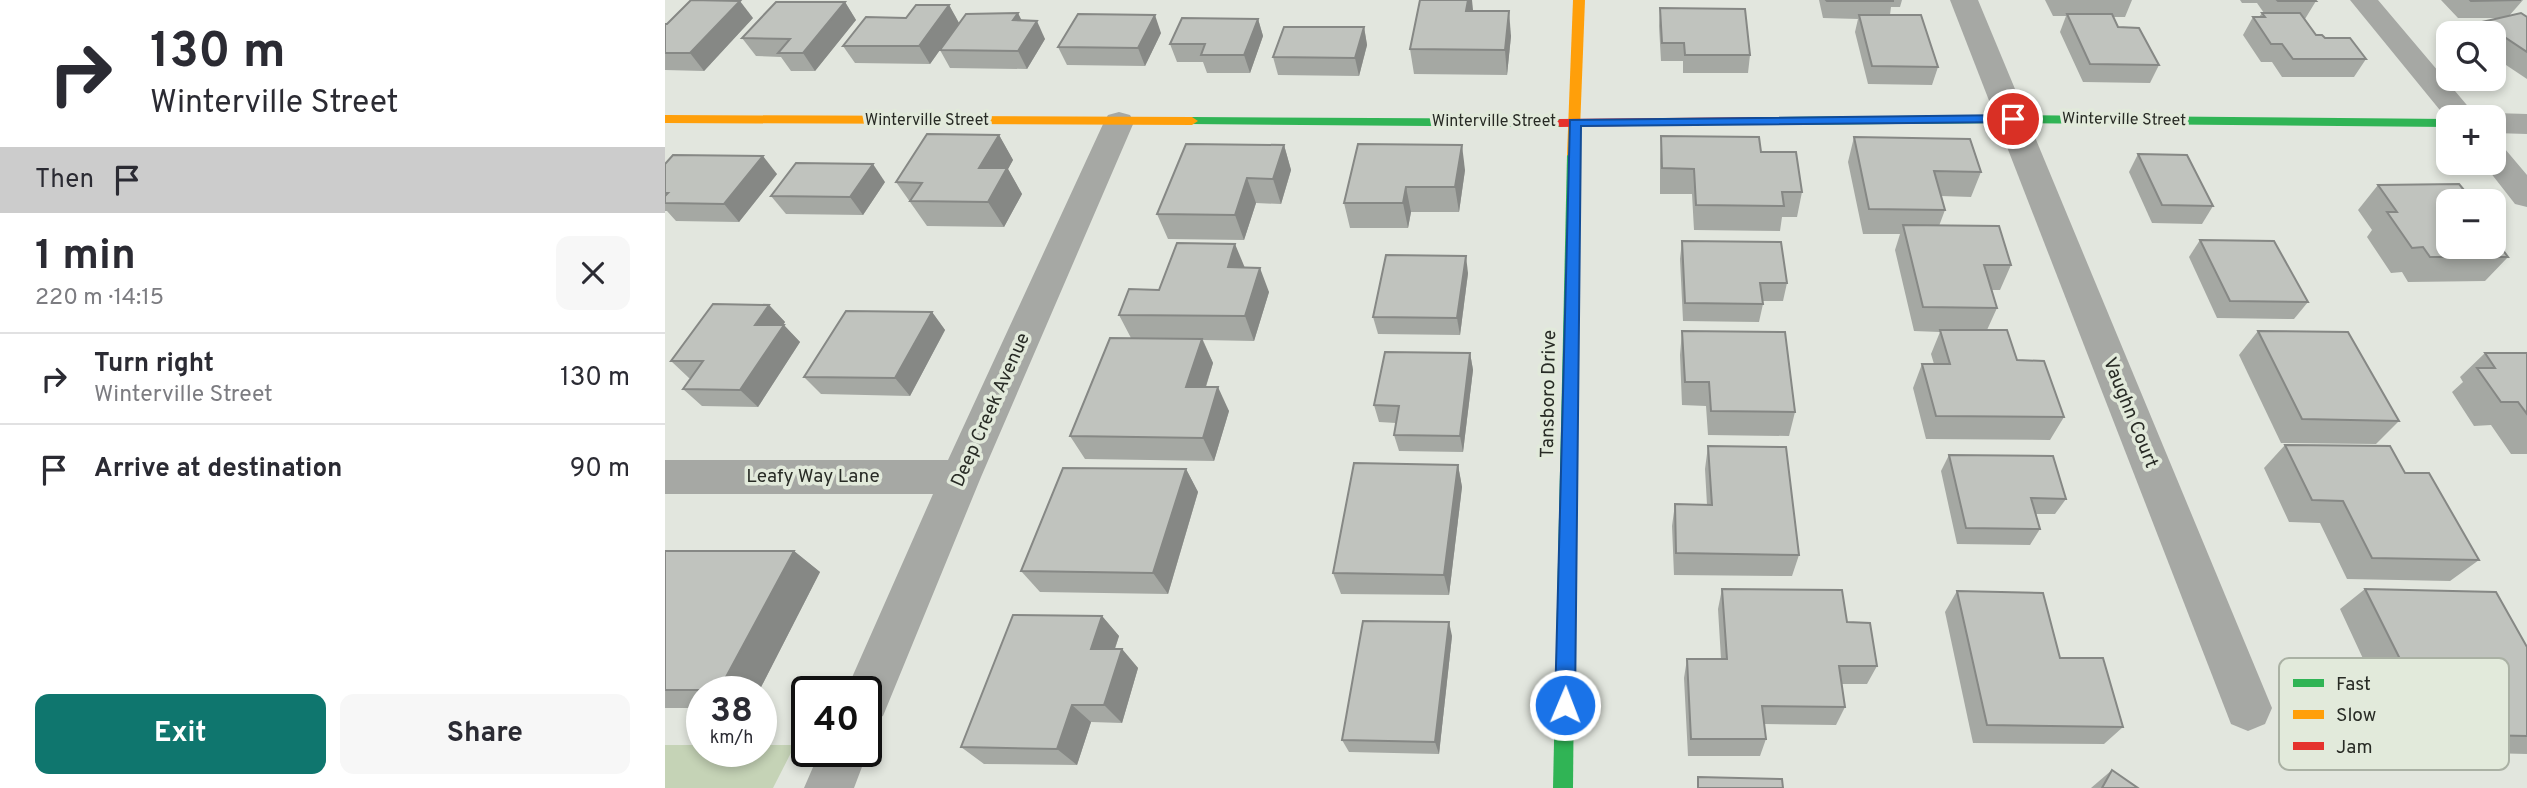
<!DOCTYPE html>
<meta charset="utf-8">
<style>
:root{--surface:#fff;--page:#f7f7f7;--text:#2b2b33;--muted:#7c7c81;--line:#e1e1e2;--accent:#0f766e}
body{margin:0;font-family:Overpass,sans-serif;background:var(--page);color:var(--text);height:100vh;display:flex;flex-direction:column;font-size:26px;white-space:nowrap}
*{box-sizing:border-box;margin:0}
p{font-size:23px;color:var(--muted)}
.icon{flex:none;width:38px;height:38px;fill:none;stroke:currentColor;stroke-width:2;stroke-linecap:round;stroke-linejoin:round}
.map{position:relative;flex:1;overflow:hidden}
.drawer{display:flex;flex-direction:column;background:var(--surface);width:665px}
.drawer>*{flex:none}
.guide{background:#fff;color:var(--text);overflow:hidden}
.fabs{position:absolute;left:1771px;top:21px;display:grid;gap:14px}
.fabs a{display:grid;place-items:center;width:70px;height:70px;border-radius:14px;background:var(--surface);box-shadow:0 4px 10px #0003;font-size:35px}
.speed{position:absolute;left:21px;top:676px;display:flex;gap:14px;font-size:35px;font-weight:700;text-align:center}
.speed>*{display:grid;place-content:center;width:91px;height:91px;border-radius:50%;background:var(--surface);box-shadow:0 4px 10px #0003;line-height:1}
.speed small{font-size:18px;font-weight:400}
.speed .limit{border:4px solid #111;border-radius:10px;background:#fff;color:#111}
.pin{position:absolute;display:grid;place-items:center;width:60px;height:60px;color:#fff;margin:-30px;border:4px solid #fff;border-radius:50%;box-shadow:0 2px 7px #0007}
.me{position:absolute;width:77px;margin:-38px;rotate:1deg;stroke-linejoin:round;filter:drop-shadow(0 0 5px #0008)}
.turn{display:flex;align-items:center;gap:24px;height:147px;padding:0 35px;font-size:32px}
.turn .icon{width:91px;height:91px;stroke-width:2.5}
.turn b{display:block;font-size:49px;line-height:60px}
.then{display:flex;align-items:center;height:66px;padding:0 35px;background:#0003;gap:14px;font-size:26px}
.round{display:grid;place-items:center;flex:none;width:74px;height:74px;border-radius:14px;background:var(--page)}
.headline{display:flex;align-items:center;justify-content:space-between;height:119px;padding:0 35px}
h1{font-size:42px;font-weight:700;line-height:52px}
.primary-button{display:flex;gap:14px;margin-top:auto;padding:14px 35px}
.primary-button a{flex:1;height:80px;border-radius:14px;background:var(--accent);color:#fff;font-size:28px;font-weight:700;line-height:80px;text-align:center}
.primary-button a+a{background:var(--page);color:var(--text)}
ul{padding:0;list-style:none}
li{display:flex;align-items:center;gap:21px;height:91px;padding:0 35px;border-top:2px solid var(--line)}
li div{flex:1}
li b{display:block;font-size:26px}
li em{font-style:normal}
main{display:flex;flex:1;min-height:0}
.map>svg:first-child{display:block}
.green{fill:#c5d3b6}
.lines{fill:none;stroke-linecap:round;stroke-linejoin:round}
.street{fill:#a6a8a4;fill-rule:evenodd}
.fast{fill:#30b455;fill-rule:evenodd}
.slow{fill:#ff9f0a;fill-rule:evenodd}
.jam{fill:#e5322d;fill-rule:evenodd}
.wall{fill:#a5a8a3}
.shaded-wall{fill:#868885}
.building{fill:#c0c3be;stroke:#868885;stroke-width:2}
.route{fill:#1a73e8;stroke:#114b97;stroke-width:2}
.labels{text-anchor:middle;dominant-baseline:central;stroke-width:7;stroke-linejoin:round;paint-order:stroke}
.far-street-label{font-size:16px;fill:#282b25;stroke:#e2eadb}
.street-label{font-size:19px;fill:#282b25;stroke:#e2eadb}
.key{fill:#e2eadb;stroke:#aab1a4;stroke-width:2}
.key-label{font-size:19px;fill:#282b25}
</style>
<main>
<section class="drawer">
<div class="guide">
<div class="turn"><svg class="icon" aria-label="right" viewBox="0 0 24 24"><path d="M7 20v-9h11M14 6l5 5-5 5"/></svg><div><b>130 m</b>Winterville Street</div></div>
<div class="then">Then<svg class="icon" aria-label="arrive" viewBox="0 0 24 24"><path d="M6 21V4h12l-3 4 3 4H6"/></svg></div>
</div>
<div class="headline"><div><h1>1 min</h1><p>220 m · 14:15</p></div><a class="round"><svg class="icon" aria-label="close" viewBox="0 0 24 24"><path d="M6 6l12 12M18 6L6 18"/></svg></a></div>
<ul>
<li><svg class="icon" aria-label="right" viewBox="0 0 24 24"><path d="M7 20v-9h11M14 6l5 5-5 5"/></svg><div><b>Turn right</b><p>Winterville Street</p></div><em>130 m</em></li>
<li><svg class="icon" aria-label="arrive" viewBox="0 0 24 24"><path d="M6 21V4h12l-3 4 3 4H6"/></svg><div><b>Arrive at destination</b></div><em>90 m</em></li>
</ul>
<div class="primary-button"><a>Exit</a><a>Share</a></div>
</section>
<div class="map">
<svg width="1862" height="788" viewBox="0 0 1862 788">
<rect width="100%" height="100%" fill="#e2e6de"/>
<polygon class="green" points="0,745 37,745 37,751 96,751 96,745 130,745 108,788 0,788"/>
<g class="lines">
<g class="street">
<polygon points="1285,0 1313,0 1607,708 1600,724 1583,731 1566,724"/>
<polygon points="1685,0 1713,0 1812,117 1783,117 1783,120"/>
<polygon points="454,112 465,115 469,122 316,477 218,716 201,723 201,691 181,691 268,494 0,494 0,460 283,460 439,122 443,115"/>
<polygon points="1829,113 1862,114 1862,134 1829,133 1829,117 1818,117"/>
<polygon points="1829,146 1840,149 1862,175 1862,207 1850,204 1818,163 1829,163"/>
<polygon points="201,746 203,751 189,788 139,788 155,751 201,751"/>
</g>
<g class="fast">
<polygon points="1348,115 1783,119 1783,127 1348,123 1105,125 1099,121 1105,117"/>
<polygon points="527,117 895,119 901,123 895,127 523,124 523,118"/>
<polygon points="908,151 914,155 908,788 888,788 902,155"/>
</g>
<g class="slow">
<polygon points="908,0 920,0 914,155 908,159 902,155"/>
<polygon points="0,115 527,117 533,121 527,125 0,123"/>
</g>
<polygon class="jam" points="1105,117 1111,121 1109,124 895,127 889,123 895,119"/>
</g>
<g class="wall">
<polygon points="1154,0 1237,0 1235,7 1226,7 1225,15 1273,67 1267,85 1203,84 1190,32 1193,19 1158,18"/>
<polygon points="1380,0 1467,0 1460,17 1448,17 1453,27 1494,65 1485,83 1418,82 1395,32 1401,16 1388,16"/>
<polygon points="1575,0 1650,0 1651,1 1640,19 1651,35 1701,59 1689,77 1617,77 1607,62 1596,62 1578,35 1588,17 1594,17 1597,13 1599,13 1592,3 1577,3"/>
<polygon points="1776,0 1858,0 1844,16 1862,17 1862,79 1829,57 1829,33 1808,33 1817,22 1834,18 1793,18"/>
<polygon points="180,2 191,20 150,71 126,71 116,57 91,56 77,38"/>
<polygon points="284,5 294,23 265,64 190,63 178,46"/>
<polygon points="995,8 1085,55 1083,73 1018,73 1018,61 996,61 994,26"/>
<polygon points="808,11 846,36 842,75 749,74 745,49"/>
<polygon points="353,13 356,21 380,39 362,69 285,68 275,50"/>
<polygon points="88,18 39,71 0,70 0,24"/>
<polygon points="593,19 598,36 585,73 542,73 538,62 512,62 505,44"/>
<polygon points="699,27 702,45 694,76 613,75 608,57"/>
<polygon points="496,33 480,66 402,65 393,47"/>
<polygon points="334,135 348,160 343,169 357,194 339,227 262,226 231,182"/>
<polygon points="996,136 1096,152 1137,192 1132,217 1117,217 1115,231 1029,230 1027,194 995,194 995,161"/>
<polygon points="1189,137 1316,172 1306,197 1276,196 1280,210 1274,226 1346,265 1335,290 1327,290 1332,308 1322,330 1352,360 1399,417 1385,440 1261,439 1248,388 1257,364 1269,364 1266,354 1275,332 1249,331 1230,250 1235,234 1198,234 1183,162"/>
<polygon points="619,145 626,170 616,204 591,203 579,240 503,239 492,214"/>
<polygon points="1473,154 1548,206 1537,224 1487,223 1464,172"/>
<polygon points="0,164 112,174 74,222 11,221 2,211 0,211"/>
<polygon points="800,170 794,212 746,212 743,228 685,228 679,203"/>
<polygon points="220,182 198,215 121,214 106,196"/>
<polygon points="1713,185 1783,201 1843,257 1820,281 1743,282 1737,272 1726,273 1702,237 1707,230 1693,210"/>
<polygon points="1535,240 1643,302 1629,319 1552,318 1524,257"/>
<polygon points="1017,241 1122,283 1118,301 1097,301 1098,304 1094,322 1018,321 1015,259"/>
<polygon points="579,267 604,292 589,341 538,340 548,363 541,387 564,411 549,461 420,459 405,436 466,338 454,315 494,290"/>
<polygon points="803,273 795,335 713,334 708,317"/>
<polygon points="104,305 120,322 118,325 135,342 93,407 37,406 18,389 26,378 24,378 6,361"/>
<polygon points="267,312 280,330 245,396 156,394 139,377"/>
<polygon points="1017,331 1130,412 1124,436 1043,435 1041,406 1017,405 1015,355"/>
<polygon points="1593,331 1734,421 1711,444 1616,443 1574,355"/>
<polygon points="805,353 808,370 798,452 734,451 729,435 731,423 714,422 709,405"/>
<polygon points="1820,353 1862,353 1862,454 1846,454 1826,425 1809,426 1787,392 1798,382 1795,377"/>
<polygon points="1620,445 1740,473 1814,560 1785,581 1682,579 1655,523 1624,522 1599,468"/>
<polygon points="1043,446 1134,555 1127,576 1009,575 1007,526 1010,504 1042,505 1040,469"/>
<polygon points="1284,455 1401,499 1390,514 1371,514 1375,529 1365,545 1292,544 1276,471"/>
<polygon points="793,465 797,487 784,595 676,594 668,573"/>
<polygon points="521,469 533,492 503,594 375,592 356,571"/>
<polygon points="0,551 129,551 155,572 94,691 37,691 37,708 0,708"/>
<polygon points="1057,589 1182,622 1212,666 1202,684 1177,684 1180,707 1171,725 1099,724 1101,739 1095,756 1023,756 1019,678 1022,659 1056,659 1053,609"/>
<polygon points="1700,589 1862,647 1862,754 1782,752 1746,679 1707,678 1675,609"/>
<polygon points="1292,591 1458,727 1439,744 1308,743 1280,612"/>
<polygon points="437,616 454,636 450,649 457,649 473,668 457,723 426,722 412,765 319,764 296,747"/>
<polygon points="787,636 774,754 684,752 677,740"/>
<polygon points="1447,770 1473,788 1426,788"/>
</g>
<g class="shaded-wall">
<polygon points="803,0 807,0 808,10 801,11"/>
<polygon points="75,1 88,18 39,71 25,53"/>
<polygon points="180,2 191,20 150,71 138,53"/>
<polygon points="284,5 294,23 265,64 254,46"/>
<polygon points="844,11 846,36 842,75 840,50"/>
<polygon points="353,13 362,31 348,20"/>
<polygon points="490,15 496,33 480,66 473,48"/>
<polygon points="593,19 598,36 585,73 579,55"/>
<polygon points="372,21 380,39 362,69 353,51"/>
<polygon points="699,27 702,45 694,76 690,58"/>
<polygon points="334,135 348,160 343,169 357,194 339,227 323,202 314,168"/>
<polygon points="619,145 626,170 616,204 608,179"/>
<polygon points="797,145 800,170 794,212 790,187"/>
<polygon points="98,156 112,174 74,222 59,204"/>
<polygon points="208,164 220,182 198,215 185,197"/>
<polygon points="582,178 591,203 579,240 570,215"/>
<polygon points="741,187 746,212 743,228 738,203"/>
<polygon points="570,244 580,268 563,267"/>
<polygon points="801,256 803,273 795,335 792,318"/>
<polygon points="595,268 604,292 589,341 580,316"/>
<polygon points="104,305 120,322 107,342 90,325"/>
<polygon points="267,312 280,330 245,396 230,378"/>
<polygon points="119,325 135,342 93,407 75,390"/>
<polygon points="537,339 548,363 533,411 521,387"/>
<polygon points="805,353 808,370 798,452 795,436"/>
<polygon points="553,387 564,411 549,461 538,438"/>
<polygon points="793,465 797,487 784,595 779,575"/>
<polygon points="521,469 533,492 503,594 488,573"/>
<polygon points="129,551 155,572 94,691 57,691 54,690"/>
<polygon points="437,616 454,636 443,668 426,649"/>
<polygon points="784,622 787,636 774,754 770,742"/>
<polygon points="457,649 473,668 457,723 439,705"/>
<polygon points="407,705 426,722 412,765 392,749"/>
</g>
<g class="building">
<polygon points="26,0 75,1 25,53 0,53 0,24 2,24"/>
<polygon points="755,0 803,0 801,11 844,11 840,50 745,49"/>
<polygon points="1161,0 1228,0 1228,1 1162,1"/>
<polygon points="1612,0 1650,0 1651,1 1613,1"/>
<polygon points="1805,0 1856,0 1806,1"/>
<polygon points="111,2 180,2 138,53 113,53 125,39 77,38"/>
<polygon points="251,5 284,5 254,46 178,46 201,17 241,18"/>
<polygon points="995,8 1080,9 1085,55 1020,55 1019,43 997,43"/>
<polygon points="353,13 348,20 372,21 353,51 275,50 301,14"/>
<polygon points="1597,13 1635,13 1651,35 1657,35 1660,38 1685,38 1701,59 1628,59 1617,44 1606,44 1588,17 1600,17"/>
<polygon points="1856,13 1862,17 1862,52 1817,22"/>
<polygon points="413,14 490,15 473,48 393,47"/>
<polygon points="1402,14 1447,14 1453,27 1474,28 1494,65 1425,64"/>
<polygon points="1194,15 1256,15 1273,67 1207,66"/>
<polygon points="517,18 593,19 579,55 536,55 540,44 505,44"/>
<polygon points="619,27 699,27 690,58 608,57"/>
<polygon points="262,134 334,135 314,168 342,168 323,202 245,201 257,183 231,182"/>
<polygon points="996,136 1094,137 1096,152 1131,152 1137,192 1117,192 1119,206 1031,205 1029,169 997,168"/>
<polygon points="1189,137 1305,139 1316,172 1269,171 1280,210 1204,209"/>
<polygon points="521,144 619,145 608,179 582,178 570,215 492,214"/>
<polygon points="693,144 797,145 790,187 741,187 738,203 679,203"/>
<polygon points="1473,154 1522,155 1548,206 1497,205"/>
<polygon points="8,155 98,156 59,204 0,203 0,196 3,193 0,193 0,164"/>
<polygon points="131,163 208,164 185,197 106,196"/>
<polygon points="1794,184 1808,201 1783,201 1783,247 1829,247 1829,238 1843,257 1765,257 1758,247 1747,248 1722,212 1732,212 1713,185"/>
<polygon points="1238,225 1334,226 1346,265 1319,265 1332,308 1258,307"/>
<polygon points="1535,240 1609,241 1643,302 1565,301"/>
<polygon points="1017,241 1116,242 1122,283 1095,283 1098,304 1020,303"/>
<polygon points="512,243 570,244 563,267 595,268 580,316 454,315 464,289 494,290"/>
<polygon points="721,255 801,256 792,318 708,317"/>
<polygon points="48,304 104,305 90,325 119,325 75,390 18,389 38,361 6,361"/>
<polygon points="181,311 267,312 230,378 139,377"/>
<polygon points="1275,330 1342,330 1352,360 1379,361 1399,417 1271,416 1257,364 1285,364"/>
<polygon points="1017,331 1120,332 1130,412 1046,411 1044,382 1020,382"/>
<polygon points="1593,331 1683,332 1734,421 1637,419"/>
<polygon points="445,338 537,339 521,387 553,387 538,438 405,436"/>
<polygon points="720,352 805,353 795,436 729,435 734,406 709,405"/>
<polygon points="1820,353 1862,353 1862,414 1853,402 1836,402 1812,368 1830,368"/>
<polygon points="1620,445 1725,446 1740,473 1764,473 1814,560 1707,558 1678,501 1647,500"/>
<polygon points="1043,446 1121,447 1134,555 1011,553 1010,504 1047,505"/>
<polygon points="1284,455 1388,456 1401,499 1366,498 1375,529 1301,528"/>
<polygon points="689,463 793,465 779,575 668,573"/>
<polygon points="398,468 521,469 488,573 356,571"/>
<polygon points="0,551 129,551 54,690 0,690"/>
<polygon points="1057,589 1177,590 1182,622 1205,623 1212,666 1174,666 1180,707 1097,706 1101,739 1026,739 1022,659 1062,659"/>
<polygon points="1700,589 1831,592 1862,647 1862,736 1815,735 1776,660 1735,659"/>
<polygon points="1292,591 1378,593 1395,658 1438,658 1458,727 1322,725"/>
<polygon points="348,615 437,616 426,649 457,649 439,705 407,705 392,749 296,747"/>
<polygon points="698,621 784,622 770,742 677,740"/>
<polygon points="1447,770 1473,788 1437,788"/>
<polygon points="1033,777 1117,779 1118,788 1033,788"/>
</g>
<polygon class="route" points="1348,115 1354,119 1352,122 916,126 910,705 907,712 900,714 893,712 890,705 905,120"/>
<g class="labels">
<g class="far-street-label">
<text transform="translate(1459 120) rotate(1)">Winterville Street</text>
<text x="262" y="121">Winterville Street</text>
<text x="829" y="122">Winterville Street</text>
</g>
<g class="street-label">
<text transform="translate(884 394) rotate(-89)">Tansboro Drive</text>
<text transform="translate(326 410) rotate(-66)">Deep Creek Avenue</text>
<text transform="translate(1465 413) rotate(68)">Vaughn Court</text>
<text x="148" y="477">Leafy Way Lane</text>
</g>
</g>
<rect x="1614" y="658" width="230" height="112" rx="10" class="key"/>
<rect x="1628" y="679" width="31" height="8" fill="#30b455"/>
<rect x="1628" y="710" width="31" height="9" fill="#ff9f0a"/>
<rect x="1628" y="742" width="31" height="8" fill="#e5322d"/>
<g class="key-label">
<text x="1671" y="690">Fast</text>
<text x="1671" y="721">Slow</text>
<text x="1671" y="753">Jam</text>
</g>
</svg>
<div class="fabs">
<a><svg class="icon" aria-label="search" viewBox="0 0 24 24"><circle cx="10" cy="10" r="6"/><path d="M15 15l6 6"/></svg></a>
<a>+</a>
<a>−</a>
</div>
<div class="speed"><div>38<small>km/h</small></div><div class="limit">40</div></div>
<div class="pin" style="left:1348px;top:119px;background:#d93025"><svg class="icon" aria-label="arrive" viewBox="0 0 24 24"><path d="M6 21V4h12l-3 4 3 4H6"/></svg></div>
<svg class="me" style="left:900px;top:705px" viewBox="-20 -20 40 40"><circle r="17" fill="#1a73e8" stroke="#fff" stroke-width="3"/><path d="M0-11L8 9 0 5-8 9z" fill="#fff"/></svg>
</div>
</main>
